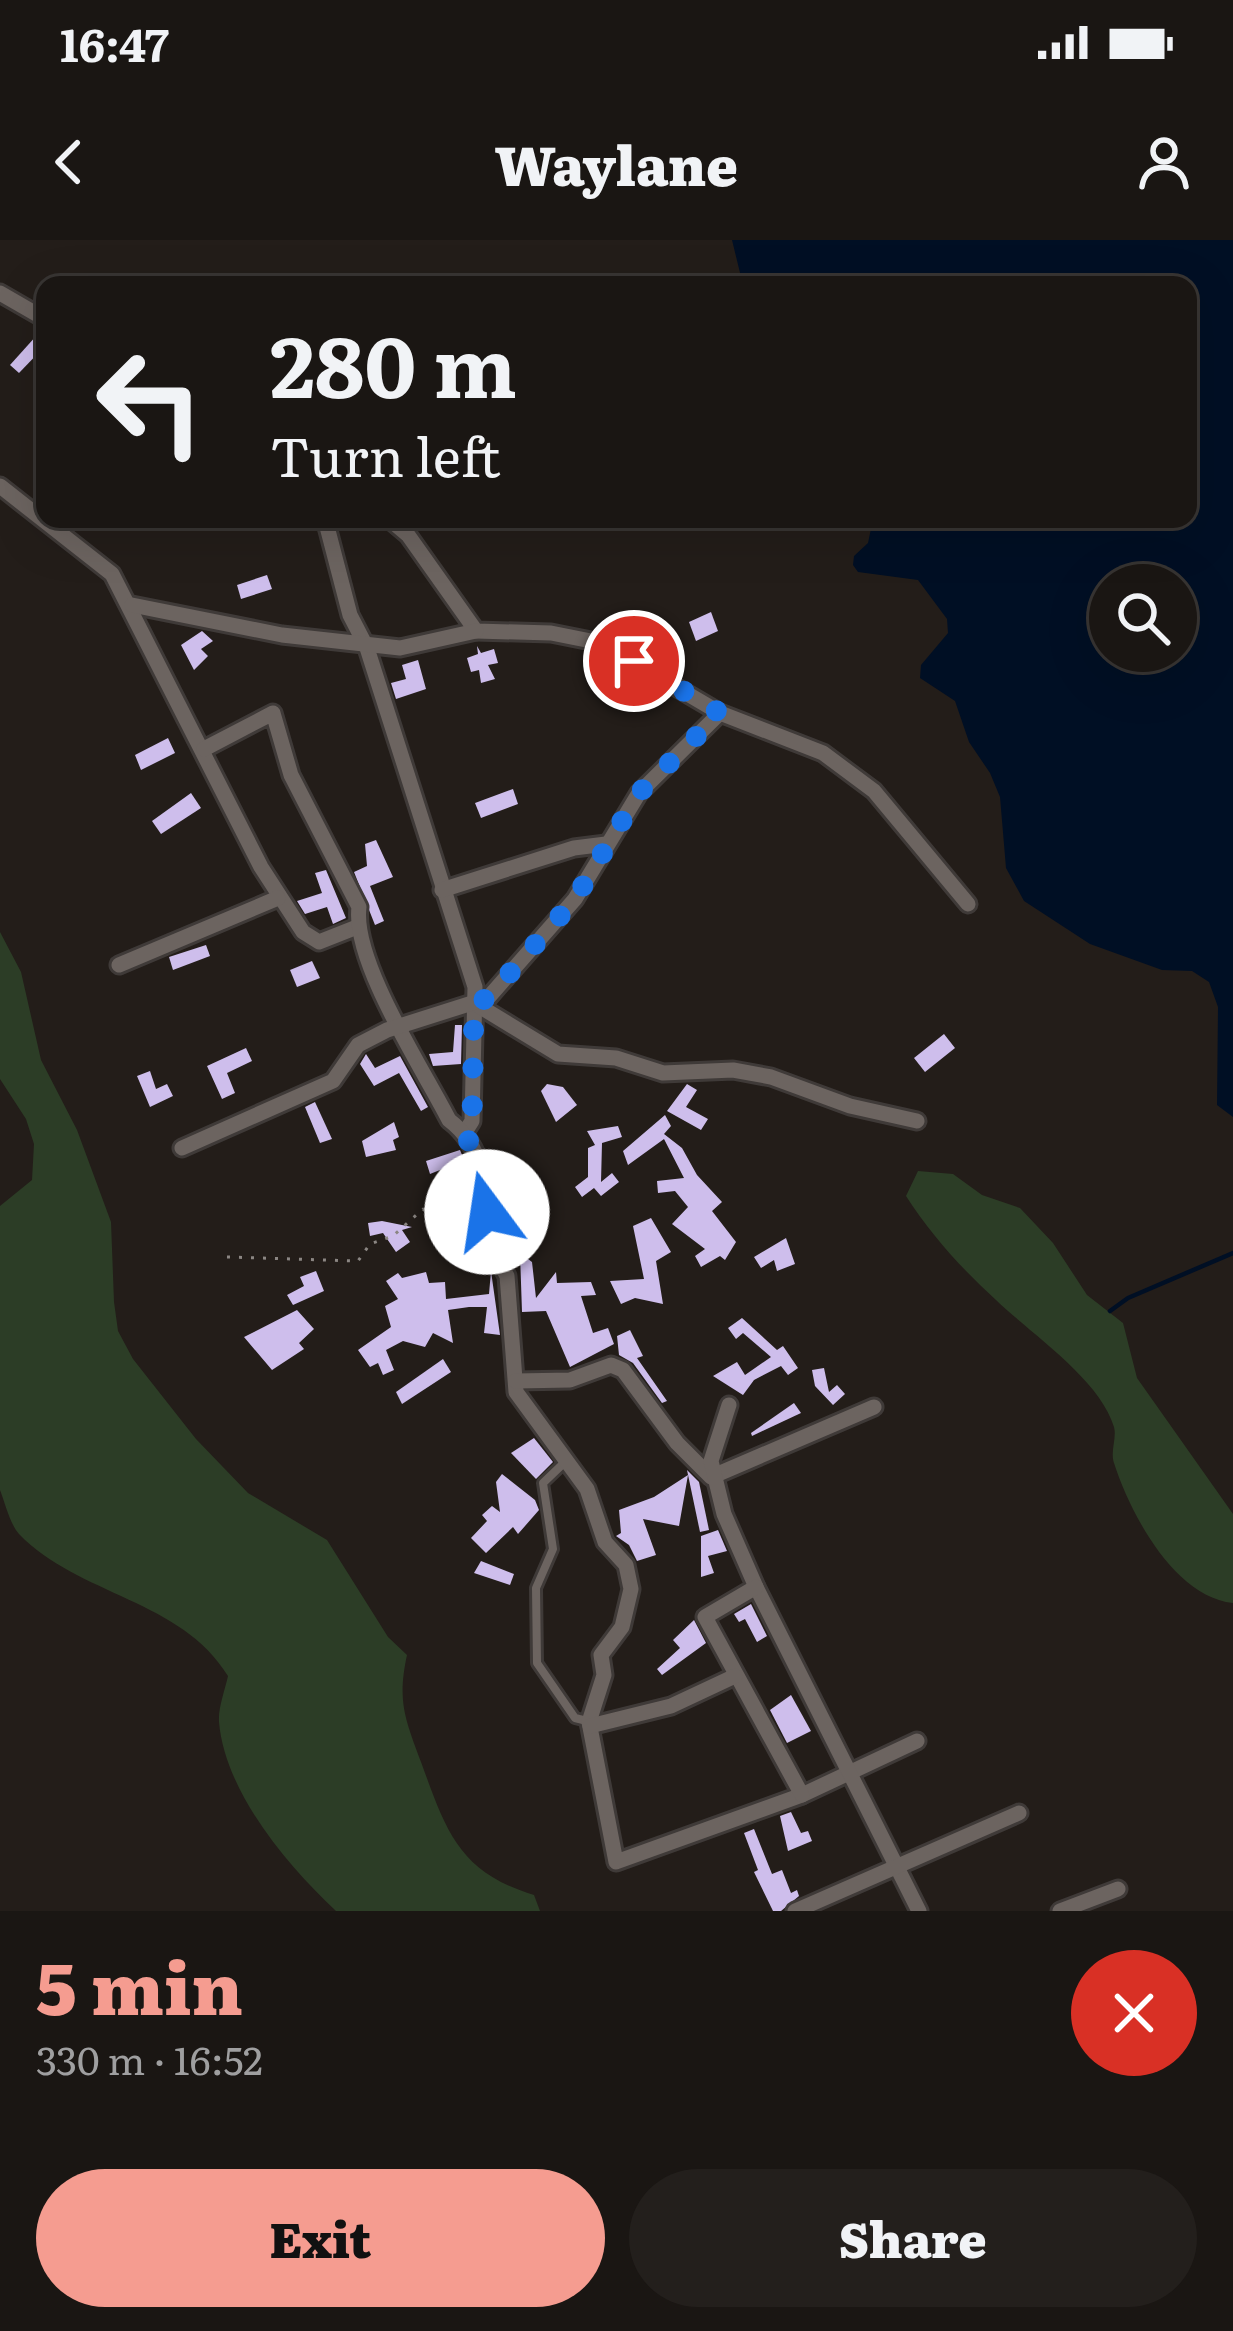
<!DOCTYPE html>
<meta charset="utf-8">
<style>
:root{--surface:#1a1613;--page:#231f1c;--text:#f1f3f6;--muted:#9f9fa0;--line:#383533;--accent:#f59c90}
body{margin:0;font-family:Literata,serif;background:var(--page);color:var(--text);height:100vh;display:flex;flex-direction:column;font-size:45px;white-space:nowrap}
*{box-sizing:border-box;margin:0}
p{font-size:39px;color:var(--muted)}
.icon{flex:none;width:66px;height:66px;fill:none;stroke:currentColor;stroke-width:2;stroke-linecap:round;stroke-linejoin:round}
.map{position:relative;height:1671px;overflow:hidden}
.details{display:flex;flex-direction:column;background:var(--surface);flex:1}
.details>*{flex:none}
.guide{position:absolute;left:36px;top:36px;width:1161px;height:252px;border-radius:24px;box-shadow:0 12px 48px #0002,0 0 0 3px var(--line);background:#1a1613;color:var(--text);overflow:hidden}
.buttons{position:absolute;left:1089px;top:324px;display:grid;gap:24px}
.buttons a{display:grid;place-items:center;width:108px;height:108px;border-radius:50%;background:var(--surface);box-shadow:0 12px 48px #0002,0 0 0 3px var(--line);font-size:60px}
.pin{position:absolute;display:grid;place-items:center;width:102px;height:102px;color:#fff;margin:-51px;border:6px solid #fff;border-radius:50%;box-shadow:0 3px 12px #0007}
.me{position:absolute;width:132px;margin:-66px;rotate:346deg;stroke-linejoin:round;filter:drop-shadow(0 0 9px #0008)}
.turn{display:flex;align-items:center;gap:42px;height:252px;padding:0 36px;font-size:54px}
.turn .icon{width:156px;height:156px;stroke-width:2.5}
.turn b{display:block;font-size:84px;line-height:102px}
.round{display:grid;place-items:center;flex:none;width:126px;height:126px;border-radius:63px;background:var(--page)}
.head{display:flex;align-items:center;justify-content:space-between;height:204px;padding:0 36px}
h1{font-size:72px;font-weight:800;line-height:90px;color:var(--accent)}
.action{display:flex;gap:24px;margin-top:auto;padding:24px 36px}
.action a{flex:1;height:138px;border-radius:72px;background:var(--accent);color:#111;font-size:48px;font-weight:800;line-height:138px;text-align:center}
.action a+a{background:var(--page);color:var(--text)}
.status{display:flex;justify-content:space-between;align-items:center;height:84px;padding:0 60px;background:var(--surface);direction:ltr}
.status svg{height:33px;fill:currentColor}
header{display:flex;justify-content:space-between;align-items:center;height:156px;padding:0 36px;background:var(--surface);font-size:54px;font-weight:800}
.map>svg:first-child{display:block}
.green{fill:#2c3d26}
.water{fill:#000f24;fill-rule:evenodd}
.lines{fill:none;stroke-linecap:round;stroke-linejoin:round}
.stream{stroke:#000f24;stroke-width:4.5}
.building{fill:#cebeec}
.service-casing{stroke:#3f3a38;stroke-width:14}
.minor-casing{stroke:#3f3a38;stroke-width:21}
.path{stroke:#8b8683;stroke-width:3;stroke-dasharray:3 9;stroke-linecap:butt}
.service{stroke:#6c6460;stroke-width:8}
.minor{stroke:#6c6460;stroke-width:15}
.route{stroke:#1a73e8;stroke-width:21;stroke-dasharray:0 37.8}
</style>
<div class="status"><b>16:47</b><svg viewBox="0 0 49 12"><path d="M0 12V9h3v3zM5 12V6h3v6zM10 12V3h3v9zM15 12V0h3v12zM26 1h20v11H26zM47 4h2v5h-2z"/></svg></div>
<header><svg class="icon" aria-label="back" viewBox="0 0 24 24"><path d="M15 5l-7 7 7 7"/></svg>Waylane<svg class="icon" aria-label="person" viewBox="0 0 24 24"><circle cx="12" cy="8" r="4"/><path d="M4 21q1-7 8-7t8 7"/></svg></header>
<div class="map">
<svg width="1233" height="1671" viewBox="0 0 1233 1671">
<rect width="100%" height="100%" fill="#231d19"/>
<g class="green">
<path d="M0,692l21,40 20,88 36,70 34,92 3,80 4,29 15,28 63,80 52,54 79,47 61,97 19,18c-10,46 -2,64 14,107 25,68 37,110 113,133l6,16h-204c-49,-46 -111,-119 -117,-189 -1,-14 6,-32 9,-46 -47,-77 -149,-80 -209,-142 -9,-10 -14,-31 -19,-44v-284l32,-26 2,-36 -8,-25 -26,-40z"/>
<path d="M918,931l35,3 29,21 38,13 33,35 34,52 36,28 14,55 96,136v89c-59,-6 -103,-90 -119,-140 -4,-12 3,-25 0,-36 -14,-48 -84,-94 -118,-127 -34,-31 -65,-65 -90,-104z"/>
</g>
<path class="water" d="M732,0h501v877l-16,-12 1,-98 -9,-25 -17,-11 -30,-1 -72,-26 -66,-43 -18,-33 -6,-71 -10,-24 -21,-31 -14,-41 -35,-23 1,-13 27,-32 -1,-14 -29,-39 -60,-8 -5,-7 1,-9 14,-13 5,-24h315v-234h-445zM1110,345h66v66h-66z"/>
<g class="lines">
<polyline class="stream" points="1110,1071 1128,1058 1233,1013"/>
</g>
<g class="building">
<polygon points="37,95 45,106 19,133 10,125"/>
<polygon points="267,335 272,349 241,359 237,345"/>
<polygon points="711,372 718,391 696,401 689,382"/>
<polygon points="202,391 213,401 201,409 208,416 194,430 181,405"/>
<polygon points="477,406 481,413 494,409 498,423 488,425 495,439 481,443 479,430 471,432 467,418 478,414"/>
<polygon points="418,420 426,449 396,459 391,443 406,439 402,425"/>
<polygon points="168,498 175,513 141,530 135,515"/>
<polygon points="513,549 518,564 481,578 475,563"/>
<polygon points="191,553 201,568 161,594 152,581"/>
<polygon points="376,600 393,637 370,646 384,681 375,685 354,632 367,626 365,604"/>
<polygon points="326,630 346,678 333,684 327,667 305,674 297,661 322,653 315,633"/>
<polygon points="206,705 210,716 173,730 169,717"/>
<polygon points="312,721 320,738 297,747 290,730"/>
<polygon points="455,785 462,785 461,824 433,826 429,814 453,812"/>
<polygon points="944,794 955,808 925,832 914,818"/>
<polygon points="246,808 252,821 227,833 235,853 222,859 207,826"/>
<polygon points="366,814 375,828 400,816 428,867 421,871 399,833 374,846 360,824"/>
<polygon points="150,831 156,849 167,844 173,856 150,867 137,836"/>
<polygon points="547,844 563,847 577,865 556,882 541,851"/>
<polygon points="687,844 697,850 686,867 708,879 701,890 667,871"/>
<polygon points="315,862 332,899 320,903 305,867"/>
<polygon points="665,875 671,886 664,894 682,908 697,935 722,962 712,971 736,1002 725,1020 720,1016 701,1027 695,1016 705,1009 672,984 688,967 675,951 658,953 657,941 684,938 664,899 628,925 623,911"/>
<polygon points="394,882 399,897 393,900 396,910 366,917 362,901"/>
<polygon points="618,886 622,897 602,903 601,942 612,933 619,942 601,956 594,948 582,957 575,947 588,937 588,908 595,905 587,891"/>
<polygon points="460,910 470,934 474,951 466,952 460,922 430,934 426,921"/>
<polygon points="651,978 671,1012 656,1021 663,1064 635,1058 621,1064 610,1041 644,1039 633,986"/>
<polygon points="382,981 412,987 402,990 410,1002 396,1012 383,993 370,996 368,983"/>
<polygon points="786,998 795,1024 777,1031 774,1020 761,1028 754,1017"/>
<polygon points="464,1003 476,1006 475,1018 484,1019 485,1031 452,1024"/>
<polygon points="520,1013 532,1022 536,1058 556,1032 557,1043 591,1042 596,1055 581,1056 593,1093 608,1088 614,1104 570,1127 546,1071 522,1072"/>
<polygon points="316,1031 324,1051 293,1065 287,1055 304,1046 300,1037"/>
<polygon points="491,1031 500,1095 484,1093 487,1067 469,1067 448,1070 453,1103 433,1093 425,1107 403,1101 386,1110 394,1130 383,1135 378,1123 370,1127 358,1110 391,1087 385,1066 398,1059 386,1041 398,1033 402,1038 426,1032 429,1043 445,1042 446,1059 489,1054"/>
<polygon points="297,1070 314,1089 299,1103 304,1109 272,1130 244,1097"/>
<polygon points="742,1078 777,1110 783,1106 798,1128 788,1135 781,1126 754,1140 743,1155 713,1136 737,1122 745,1135 771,1117 743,1093 736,1099 728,1088"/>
<polygon points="630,1090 643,1116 637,1118 667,1161 662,1163 633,1123 619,1115 617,1096"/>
<polygon points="443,1119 451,1132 402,1164 396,1152"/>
<polygon points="824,1128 829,1152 837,1145 845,1154 833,1165 815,1146 812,1130"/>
<polygon points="794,1163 801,1173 752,1196 751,1193"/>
<polygon points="534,1198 553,1222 536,1239 511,1213"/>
<polygon points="687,1230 699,1242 709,1290 700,1292"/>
<polygon points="502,1234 535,1260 539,1270 518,1294 513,1287 486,1313 471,1298 487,1281 482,1275 492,1266 500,1272 496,1242"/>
<polygon points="688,1235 679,1286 643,1279 656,1315 637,1321 629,1305 616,1296 621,1293 619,1270 654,1257"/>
<polygon points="718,1290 727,1311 708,1316 714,1333 701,1337 701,1296"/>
<polygon points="481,1321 514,1334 510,1345 474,1333"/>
<polygon points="751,1364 767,1396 757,1402 745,1379 739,1382 734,1374"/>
<polygon points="694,1380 706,1403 662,1435 657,1429 680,1408 673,1400"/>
<polygon points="791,1455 811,1491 787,1503 770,1470"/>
<polygon points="791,1572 801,1593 808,1591 812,1601 788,1611 780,1576"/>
<polygon points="754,1589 772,1634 782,1630 791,1653 797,1650 799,1656 781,1671 773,1671 754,1632 758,1630 744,1593"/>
</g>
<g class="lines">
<g class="service-casing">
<polyline id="service" points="566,1221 543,1243 553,1309 536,1348 537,1423 575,1478 587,1481"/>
</g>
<g class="minor-casing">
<g id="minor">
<polyline points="0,53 45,79"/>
<polyline points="0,246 112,334 261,627 303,692 319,702 357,687"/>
<polyline points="325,279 350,375 367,408 475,747 472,881 465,892"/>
<polyline points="389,279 408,295 476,391 551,393 601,403 720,473 823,513 874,551 968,664"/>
<polyline points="132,365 282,395 400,408 476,391"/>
<path d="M204,509l69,-36 18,62 68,132c-7,54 64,162 90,213 32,24 45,74 33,112l25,44 9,116 71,97 18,53 21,23 5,24 -9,38 -21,28 3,20 -15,47 27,140 186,-67 115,-54"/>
<polyline points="442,650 574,608 606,604"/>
<polyline points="119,725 278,658"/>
<polyline points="474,763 558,814 616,818 663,833 733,830 771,837 850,866 917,881"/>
<polyline points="182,908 333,841 358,805 387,790 488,758 575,659 639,553 720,473"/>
<polyline points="516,1141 570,1140 611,1125 623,1130 677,1203 711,1237 874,1167"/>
<polyline points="729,1165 711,1221 724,1274 756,1347 919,1671"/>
<polyline points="756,1347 705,1377 802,1555"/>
<polyline points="590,1486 671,1466 735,1436"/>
<polyline points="795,1671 1019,1573"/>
<polyline points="1060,1671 1118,1649"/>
</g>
</g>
<polyline class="path" points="227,1017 358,1021 370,1004 393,996 423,969 431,976 470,977"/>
<use href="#service" class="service"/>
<use href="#minor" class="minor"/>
</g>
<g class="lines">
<polyline class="route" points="487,972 490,954 465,892 472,881 474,763 488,758 575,659 639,553 720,473 634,421"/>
</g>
</svg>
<div class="buttons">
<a><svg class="icon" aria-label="search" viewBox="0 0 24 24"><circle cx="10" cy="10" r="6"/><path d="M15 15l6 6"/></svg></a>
</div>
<div class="pin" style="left:634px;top:421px;background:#d93025"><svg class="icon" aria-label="arrive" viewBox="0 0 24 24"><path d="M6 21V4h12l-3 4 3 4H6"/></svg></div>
<svg class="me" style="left:487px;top:972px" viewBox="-20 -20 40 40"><circle r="19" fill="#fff"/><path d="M0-13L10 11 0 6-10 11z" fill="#1a73e8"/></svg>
<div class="guide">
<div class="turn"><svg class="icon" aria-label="left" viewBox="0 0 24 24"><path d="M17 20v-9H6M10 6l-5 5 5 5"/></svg><div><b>280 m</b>Turn left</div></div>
</div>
</div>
<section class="details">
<div class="head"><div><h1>5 min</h1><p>330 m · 16:52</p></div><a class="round" style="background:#d93025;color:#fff"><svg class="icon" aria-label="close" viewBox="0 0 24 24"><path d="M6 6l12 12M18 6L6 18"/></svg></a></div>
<div class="action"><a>Exit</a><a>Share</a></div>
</section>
